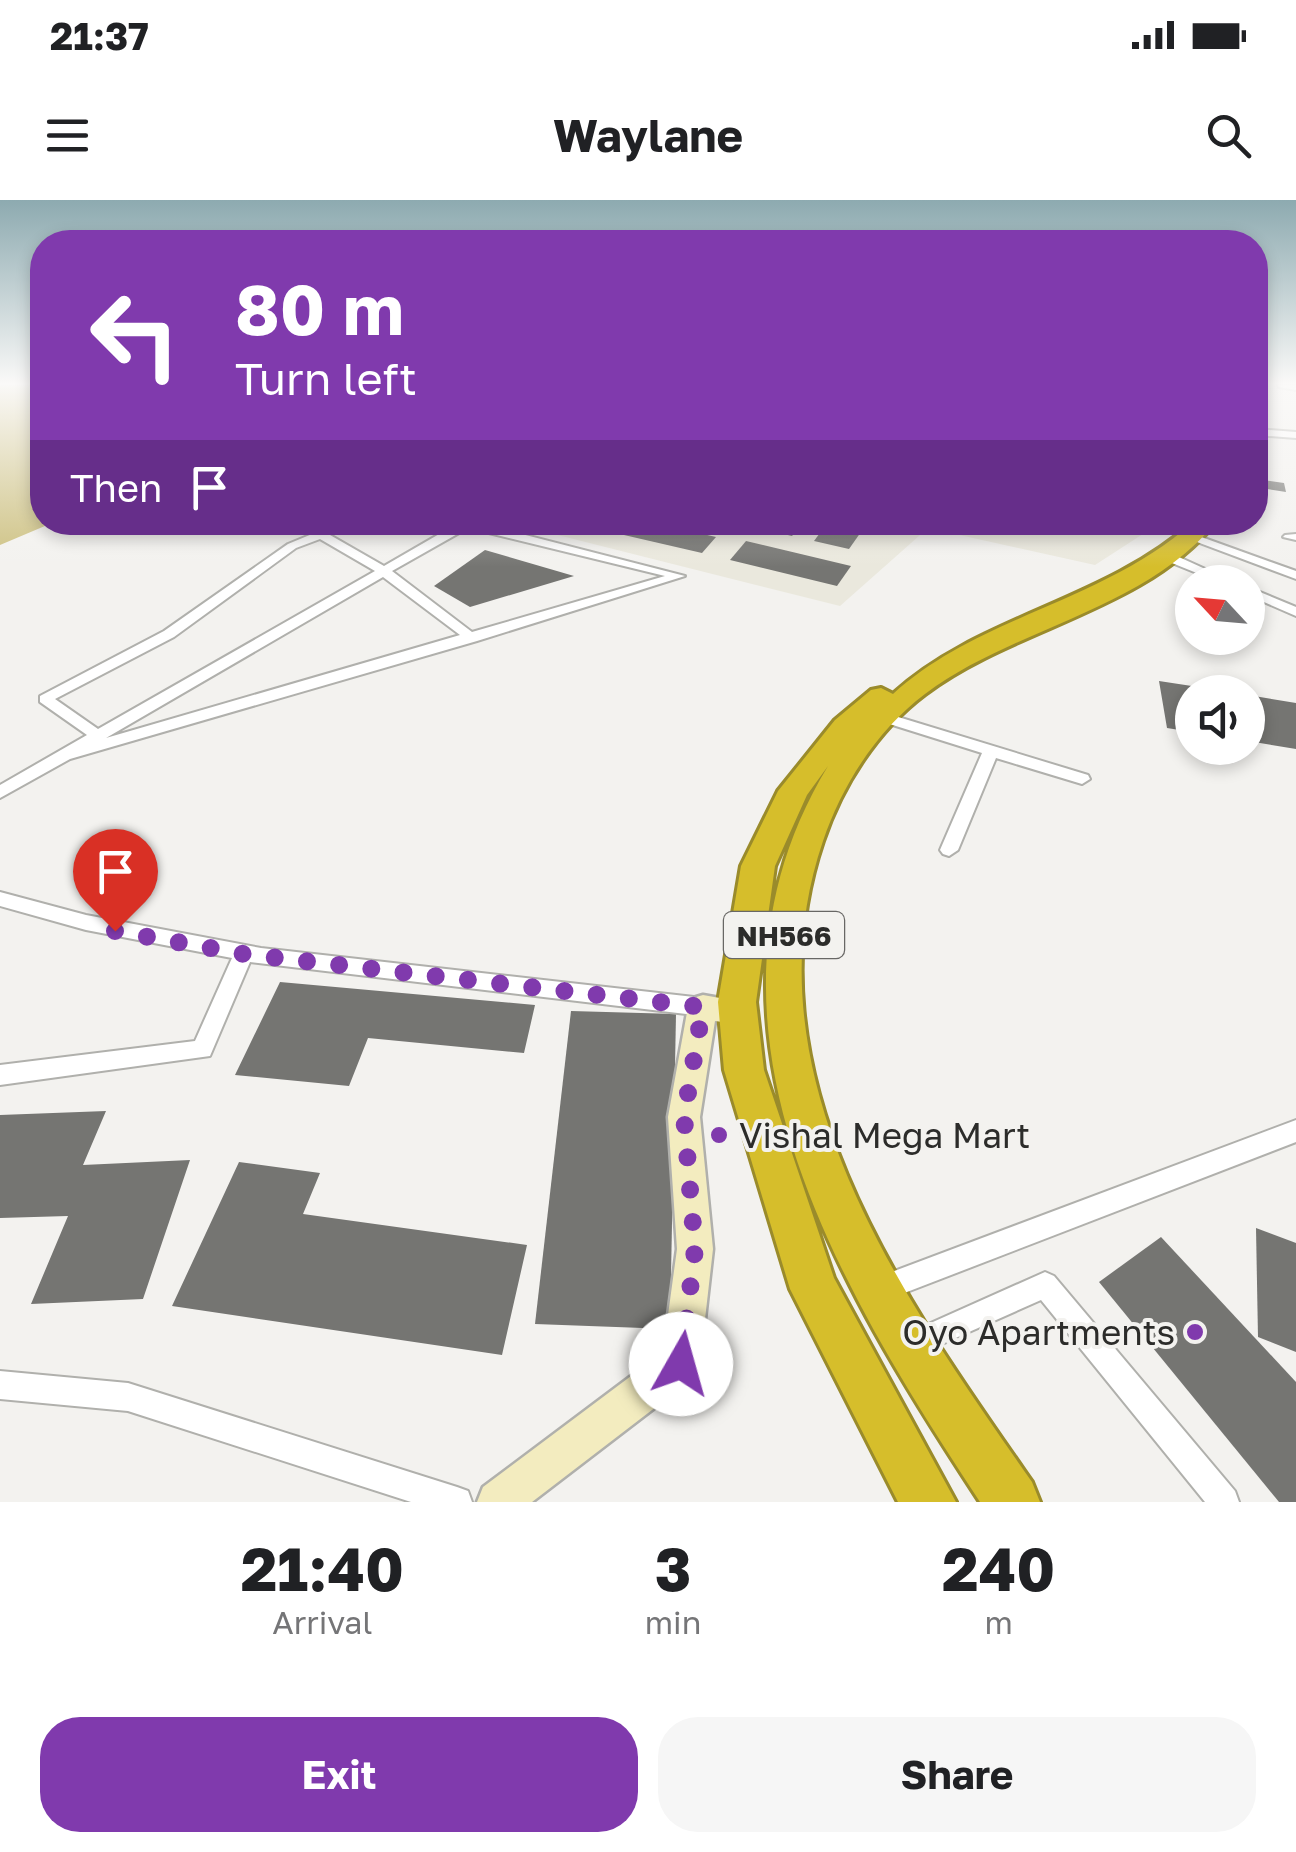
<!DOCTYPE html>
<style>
:root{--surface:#fff;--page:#f6f6f6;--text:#202124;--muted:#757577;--accent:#803aad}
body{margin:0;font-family:"Golos Text",sans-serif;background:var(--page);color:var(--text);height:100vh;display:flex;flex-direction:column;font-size:38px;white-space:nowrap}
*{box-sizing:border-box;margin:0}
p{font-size:32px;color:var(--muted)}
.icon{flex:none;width:55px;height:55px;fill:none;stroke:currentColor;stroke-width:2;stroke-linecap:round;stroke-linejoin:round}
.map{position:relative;height:1302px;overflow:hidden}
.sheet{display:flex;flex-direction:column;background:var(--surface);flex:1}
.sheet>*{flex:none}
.guide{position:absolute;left:30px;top:30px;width:1238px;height:305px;border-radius:40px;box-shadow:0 5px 15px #0003;background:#803aad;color:#fff;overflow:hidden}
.needle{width:65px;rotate:296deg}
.buttons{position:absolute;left:1175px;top:365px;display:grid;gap:20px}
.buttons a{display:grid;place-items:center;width:90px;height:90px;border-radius:50%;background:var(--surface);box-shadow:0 5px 15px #0003;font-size:50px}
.pin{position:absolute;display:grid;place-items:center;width:85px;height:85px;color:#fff;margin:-102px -42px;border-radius:50% 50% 50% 0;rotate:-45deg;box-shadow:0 0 10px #0007}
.pin .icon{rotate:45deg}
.me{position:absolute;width:110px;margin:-55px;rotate:7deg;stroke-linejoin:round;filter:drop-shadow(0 0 8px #0008)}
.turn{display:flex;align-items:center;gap:35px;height:210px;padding:0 40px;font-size:45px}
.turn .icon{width:130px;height:130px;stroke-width:2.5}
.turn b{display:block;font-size:70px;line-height:85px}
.then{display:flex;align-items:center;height:95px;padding:0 40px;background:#0003;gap:20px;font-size:38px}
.eta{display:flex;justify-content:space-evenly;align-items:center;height:170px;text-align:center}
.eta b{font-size:60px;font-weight:700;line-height:70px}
.primary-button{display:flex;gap:20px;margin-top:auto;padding:20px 40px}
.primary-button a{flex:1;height:115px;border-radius:40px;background:var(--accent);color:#fff;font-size:40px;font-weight:700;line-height:115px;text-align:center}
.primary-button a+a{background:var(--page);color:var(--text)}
.status{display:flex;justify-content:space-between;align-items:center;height:70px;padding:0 50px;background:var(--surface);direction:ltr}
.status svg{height:28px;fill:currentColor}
header{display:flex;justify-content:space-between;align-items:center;height:130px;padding:0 40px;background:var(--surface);font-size:45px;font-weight:700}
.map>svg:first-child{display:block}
.built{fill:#eae8dd}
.forest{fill:#cdc181}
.building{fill:#757572}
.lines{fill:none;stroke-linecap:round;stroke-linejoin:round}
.street-casing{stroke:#b0b0ac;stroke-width:4}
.secondary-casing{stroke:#b0b0ac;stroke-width:5}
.highway-casing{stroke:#9a8b2b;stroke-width:6}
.street{fill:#fff;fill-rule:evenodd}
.secondary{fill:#f3ecbf;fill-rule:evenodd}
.highway{fill:#d6be2b;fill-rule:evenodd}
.route{stroke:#803aad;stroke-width:18;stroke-dasharray:0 32.4}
.poi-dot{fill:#803aad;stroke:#f3f2ef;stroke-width:4}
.labels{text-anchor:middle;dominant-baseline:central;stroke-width:8;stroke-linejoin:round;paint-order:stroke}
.shield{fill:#f3f2ef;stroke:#686765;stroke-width:2.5}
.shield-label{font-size:28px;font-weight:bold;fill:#2c2c2a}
.near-poi-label{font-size:35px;fill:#2c2c2a;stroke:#f3f2ef;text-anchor:start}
</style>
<div class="status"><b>21:37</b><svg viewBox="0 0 49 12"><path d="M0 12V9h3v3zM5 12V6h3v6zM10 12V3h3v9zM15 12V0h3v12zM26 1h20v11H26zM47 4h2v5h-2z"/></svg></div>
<header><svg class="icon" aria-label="menu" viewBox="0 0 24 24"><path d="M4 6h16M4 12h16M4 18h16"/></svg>Waylane<svg class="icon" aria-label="search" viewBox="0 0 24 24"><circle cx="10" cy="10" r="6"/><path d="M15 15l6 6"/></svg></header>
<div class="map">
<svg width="1296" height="1302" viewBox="0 0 1296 1302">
<rect width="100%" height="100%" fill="#f3f2ef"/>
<polygon class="built" points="510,323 1160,323 1095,365 928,328 840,406"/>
<polygon class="forest" points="0,185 42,185 42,322 52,323 0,345"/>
<g class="building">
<polygon points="1255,279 1284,283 1286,292 1255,287"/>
<polygon points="605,322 651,322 716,337 702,353 598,329"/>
<polygon points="763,322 803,322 792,336 758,328"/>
<polygon points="828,322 868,322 849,349 814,341"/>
<polygon points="746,341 851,366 837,386 730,360"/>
<polygon points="485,350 574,376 470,407 434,386"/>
<polygon points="1159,481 1218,490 1192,492 1192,532 1167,528"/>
<polygon points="1248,495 1296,503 1296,549 1248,541"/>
<polygon points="280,782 535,805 524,853 368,838 349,886 235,875"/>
<polygon points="571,811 676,814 670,1129 535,1124"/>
<polygon points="106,911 83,965 190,960 143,1099 31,1104 68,1016 0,1018 0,915"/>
<polygon points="239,962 320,973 303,1014 527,1045 502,1155 172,1106"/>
<polygon points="1256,1028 1296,1043 1296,1152 1258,1137"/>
<polygon points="1161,1037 1296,1182 1296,1302 1279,1302 1099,1082"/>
</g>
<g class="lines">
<g class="street-casing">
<g id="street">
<polygon points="1278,185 1296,185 1296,190 1279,187"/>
<polygon points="1255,229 1296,232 1296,238 1255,235"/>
<path d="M341,322h16l-27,13 54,31 76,-44h15l210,54 -208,65 -407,118 -70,39v-13l87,-50 -47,-33v-6l124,-65 124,-87zM468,328l197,48 -193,56 -80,-61zM320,339l55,32 -277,158 -43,-30 119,-62 122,-89zM383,377l77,58 -354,103z"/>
<polygon points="1193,334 1296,371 1296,379 1189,339 1189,335"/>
<polygon points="1296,334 1296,340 1283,337 1285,335"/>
<polygon points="1162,353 1170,353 1234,382 1219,382 1162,359"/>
<polygon points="1248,387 1296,407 1296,416 1248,395"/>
<polygon points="885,513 1088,575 1090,579 1082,584 996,558 958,650 949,656 943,654 940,650 982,553 880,521 878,518"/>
<polygon points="0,692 86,715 261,748 703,798 710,801 713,807 710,813 703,816 250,762 210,856 0,885 0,865 195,841 232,758 86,730 0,706"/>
<polygon points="1296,920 1296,942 881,1102 872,1098 868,1089 872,1080 881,1076"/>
<polygon points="1045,1072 1054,1076 1235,1291 1239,1302 1205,1302 1041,1100 915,1156 906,1152 902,1143 906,1134"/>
<polygon points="0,1171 128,1183 457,1287 468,1291 472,1302 411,1302 128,1211 0,1199"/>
</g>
</g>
<g class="secondary-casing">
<polygon id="secondary" points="703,795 748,803 753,812 748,821 738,824 715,821 700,917 713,1049 700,1163 695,1177 532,1302 477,1302 483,1287 663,1152 677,1049 668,917 688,807 693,798"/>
</g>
<g class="highway-casing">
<path id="highway" d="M1193,322h23c-72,89 -202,105 -291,172 -48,36 -83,91 -102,147 -80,235 81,458 209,641l8,20h-60c-142,-216 -306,-482 -152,-736l-21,29 -32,71 -19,136 8,68 70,208 122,224h-58l-108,-213 -66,-219 -6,-68 23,-136 37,-75 57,-71 36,-30 10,-2 12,6c85,-78 211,-92 300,-172z"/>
</g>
<use href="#street" class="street"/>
<use href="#secondary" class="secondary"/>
<use href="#highway" class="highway"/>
</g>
<linearGradient id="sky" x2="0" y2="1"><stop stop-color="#8daab0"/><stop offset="0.5" stop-color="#faf9f8"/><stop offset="1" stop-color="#faf9f8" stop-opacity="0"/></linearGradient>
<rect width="1296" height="367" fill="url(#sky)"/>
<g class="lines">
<polyline class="route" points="115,731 244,754 703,807 684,916 695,1049 681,1164"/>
</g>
<g class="poi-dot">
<circle cx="719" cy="935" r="10"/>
<circle cx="1195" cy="1132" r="10"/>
</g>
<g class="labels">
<rect class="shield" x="724" y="712" width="120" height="46" rx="8"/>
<g class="shield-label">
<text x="784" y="735">NH566</text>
</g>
<g class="near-poi-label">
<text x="739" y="935">Vishal Mega Mart</text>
<text x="1175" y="1132" text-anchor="end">Oyo Apartments</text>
</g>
</g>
</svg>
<div class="buttons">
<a><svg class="needle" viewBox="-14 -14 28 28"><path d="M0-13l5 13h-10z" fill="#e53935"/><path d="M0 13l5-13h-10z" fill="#757577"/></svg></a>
<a><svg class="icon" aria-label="sound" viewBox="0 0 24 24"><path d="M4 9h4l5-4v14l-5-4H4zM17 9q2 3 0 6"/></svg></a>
</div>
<div class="pin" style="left:115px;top:731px;background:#d93025"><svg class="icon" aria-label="arrive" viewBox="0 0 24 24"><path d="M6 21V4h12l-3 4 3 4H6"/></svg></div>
<svg class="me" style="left:681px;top:1164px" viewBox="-20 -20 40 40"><circle r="19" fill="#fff"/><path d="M0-13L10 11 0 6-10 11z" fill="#803aad"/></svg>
<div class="guide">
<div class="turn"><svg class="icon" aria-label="left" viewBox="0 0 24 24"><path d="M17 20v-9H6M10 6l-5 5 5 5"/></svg><div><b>80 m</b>Turn left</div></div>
<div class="then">Then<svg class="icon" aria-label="arrive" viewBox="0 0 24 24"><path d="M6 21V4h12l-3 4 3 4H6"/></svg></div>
</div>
</div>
<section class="sheet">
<div class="eta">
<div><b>21:40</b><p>Arrival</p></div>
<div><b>3</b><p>min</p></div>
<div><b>240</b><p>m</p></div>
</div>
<div class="primary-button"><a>Exit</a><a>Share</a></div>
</section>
